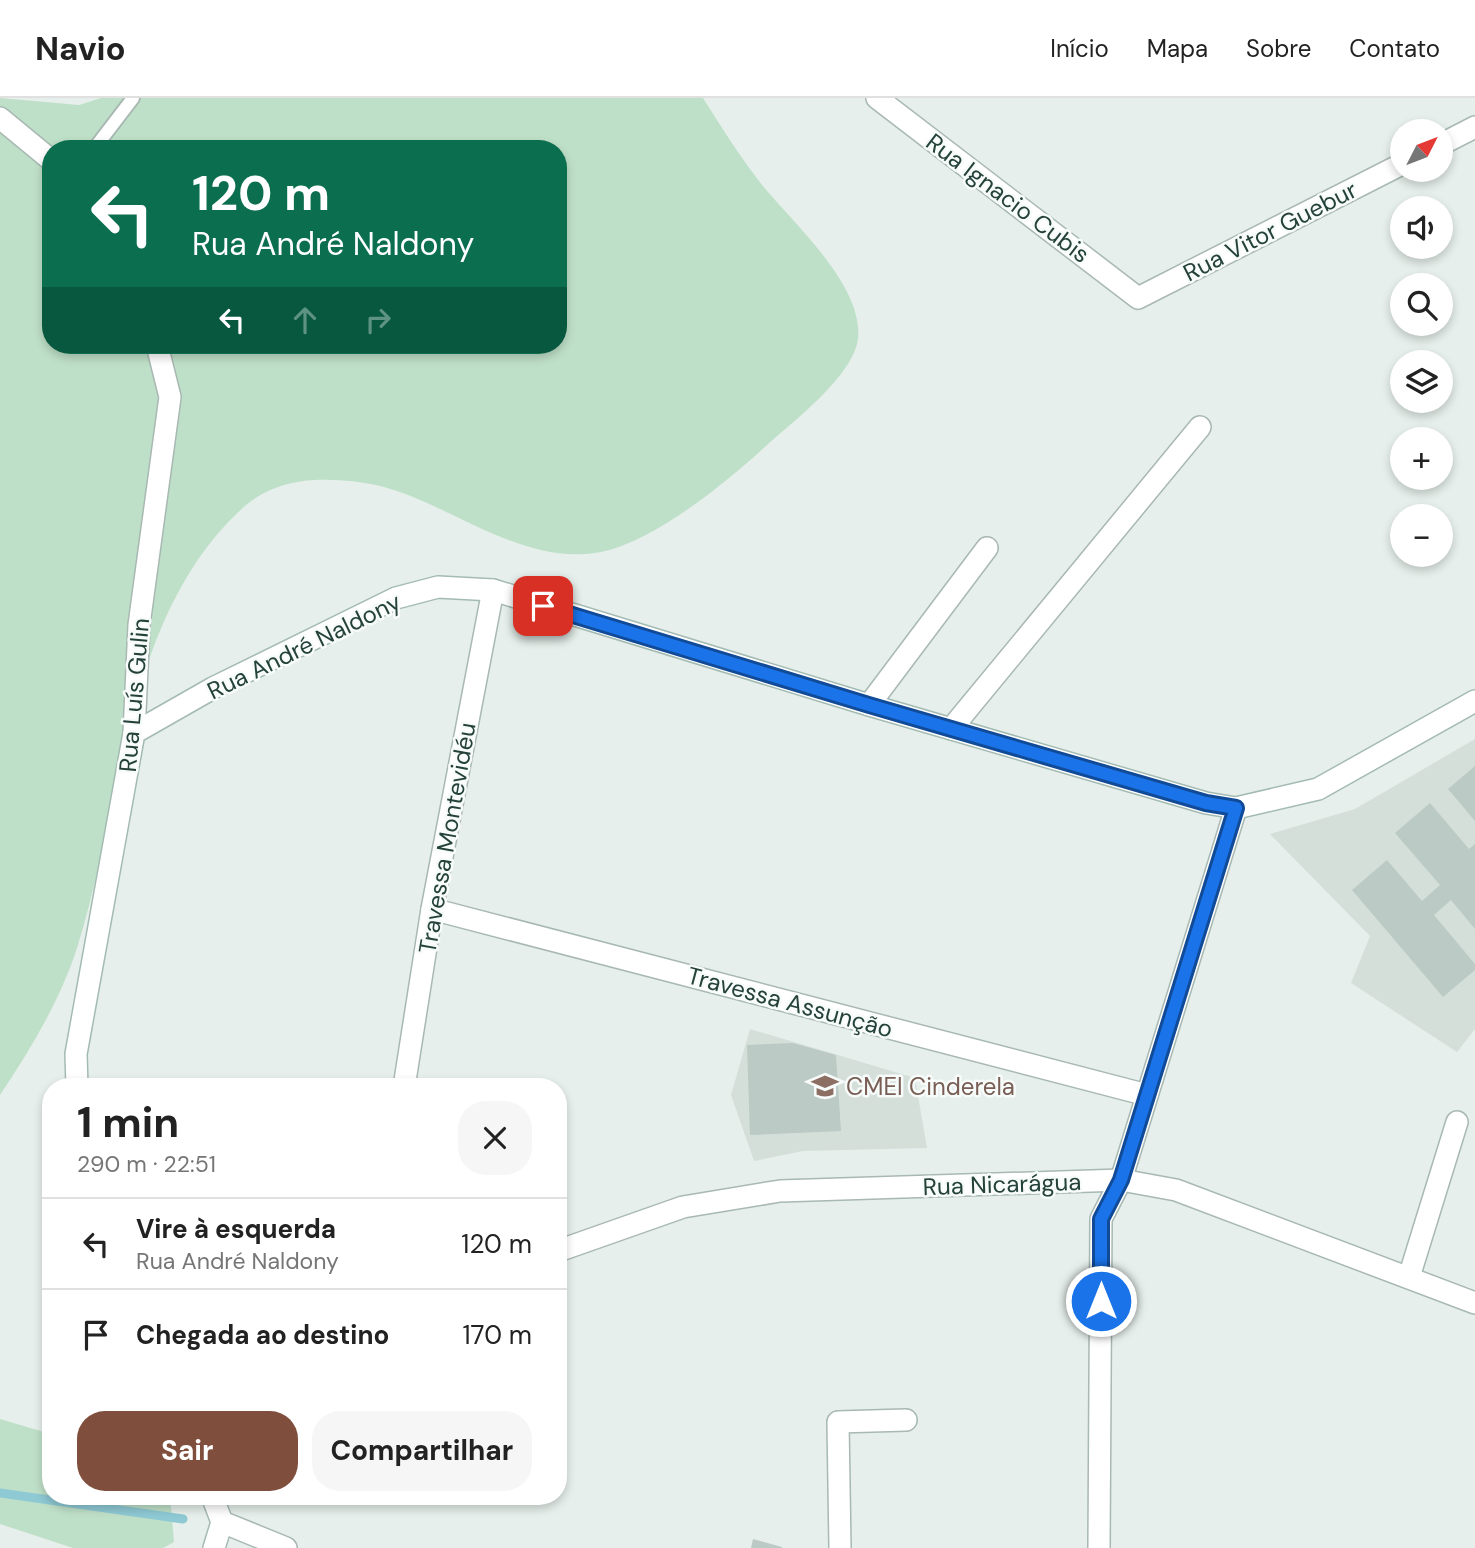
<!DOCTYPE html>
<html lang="pt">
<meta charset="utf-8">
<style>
:root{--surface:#fff;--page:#f6f6f6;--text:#222;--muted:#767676;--line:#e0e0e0;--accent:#804e3d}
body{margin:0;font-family:"DM Sans",sans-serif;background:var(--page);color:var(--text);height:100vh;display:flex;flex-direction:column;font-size:26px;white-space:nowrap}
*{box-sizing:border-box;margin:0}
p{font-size:23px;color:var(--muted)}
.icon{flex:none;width:38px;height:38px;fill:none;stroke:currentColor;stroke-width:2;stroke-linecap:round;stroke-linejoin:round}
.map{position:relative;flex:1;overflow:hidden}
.drawer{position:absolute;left:42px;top:980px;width:525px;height:427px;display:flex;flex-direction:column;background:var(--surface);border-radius:28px;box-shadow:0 4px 10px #0003}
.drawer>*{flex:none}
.banner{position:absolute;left:42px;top:42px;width:525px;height:214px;border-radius:28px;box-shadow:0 4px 10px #0003;background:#0b6e4f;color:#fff;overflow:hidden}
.needle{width:46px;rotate:48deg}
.buttons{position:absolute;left:1390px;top:21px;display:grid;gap:14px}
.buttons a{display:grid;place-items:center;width:63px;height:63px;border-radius:50%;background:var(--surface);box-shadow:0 4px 10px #0003;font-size:35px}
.pin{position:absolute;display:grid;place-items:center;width:60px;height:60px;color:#fff;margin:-30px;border-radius:14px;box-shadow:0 4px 10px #0006}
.me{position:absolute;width:77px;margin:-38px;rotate:0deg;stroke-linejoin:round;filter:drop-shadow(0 0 5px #0008)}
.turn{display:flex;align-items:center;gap:24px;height:147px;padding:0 35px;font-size:32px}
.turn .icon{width:91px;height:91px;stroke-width:2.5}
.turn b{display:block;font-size:49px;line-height:60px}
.lanes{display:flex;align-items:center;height:66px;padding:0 35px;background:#0003;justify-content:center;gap:35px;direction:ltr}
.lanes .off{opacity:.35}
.round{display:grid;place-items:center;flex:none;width:74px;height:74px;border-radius:28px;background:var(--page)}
.headline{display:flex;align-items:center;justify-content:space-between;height:119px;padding:0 35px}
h1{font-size:42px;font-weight:700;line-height:52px}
.button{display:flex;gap:14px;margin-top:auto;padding:14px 35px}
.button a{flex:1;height:80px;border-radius:28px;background:var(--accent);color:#fff;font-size:28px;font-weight:700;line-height:80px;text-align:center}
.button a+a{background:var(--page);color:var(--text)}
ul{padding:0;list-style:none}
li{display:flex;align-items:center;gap:21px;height:91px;padding:0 35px;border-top:2px solid var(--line)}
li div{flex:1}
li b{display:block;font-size:26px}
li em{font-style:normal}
header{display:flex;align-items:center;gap:42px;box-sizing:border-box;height:98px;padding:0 35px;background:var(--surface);border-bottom:2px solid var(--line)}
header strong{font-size:33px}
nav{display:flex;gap:38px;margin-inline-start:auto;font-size:24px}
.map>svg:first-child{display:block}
.built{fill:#d4dfda}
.green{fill:#bfe0c8;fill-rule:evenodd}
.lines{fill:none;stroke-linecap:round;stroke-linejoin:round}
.stream{stroke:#8ec9d4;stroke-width:9}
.building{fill:#bbcac4}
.service-casing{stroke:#a8b8b2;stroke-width:16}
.minor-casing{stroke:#a8b8b2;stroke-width:24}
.tertiary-casing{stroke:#a8b8b2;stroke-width:24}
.secondary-casing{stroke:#a4bbb3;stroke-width:24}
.service{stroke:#fff;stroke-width:12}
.minor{stroke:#fff;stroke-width:21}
.tertiary{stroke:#fff;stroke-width:21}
.secondary{stroke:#fff;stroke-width:21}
.route-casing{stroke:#114b97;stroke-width:18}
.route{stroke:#1a73e8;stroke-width:12}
.labels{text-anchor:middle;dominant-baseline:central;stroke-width:5;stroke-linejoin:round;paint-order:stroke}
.street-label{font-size:24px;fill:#24423a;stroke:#f7fbf9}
.education-label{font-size:24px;fill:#785e54;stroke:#f7fbf9;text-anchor:start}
</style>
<header>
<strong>Navio</strong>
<nav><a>Início</a><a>Mapa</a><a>Sobre</a><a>Contato</a></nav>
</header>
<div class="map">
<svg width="1475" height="1450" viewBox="0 0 1475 1450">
<rect width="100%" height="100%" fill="#e6efeb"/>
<g class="built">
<polygon points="1475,641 1475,931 1457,954 1351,885 1370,838 1270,736 1355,711"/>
<polygon points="750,931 915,980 927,1050 803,1053 754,1063 731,997"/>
</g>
<g class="green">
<path d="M0,0l79,7 22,-7h602c18,28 35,56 56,83 31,40 105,103 99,158 -5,37 -64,82 -91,106 -40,37 -112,96 -166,107 -73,14 -139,-39 -204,-61 -26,-9 -55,-12 -82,-11 -25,1 -50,9 -69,25 -122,108 -123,298 -169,443 -17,53 -47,102 -77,147zM51,51h507v196h-507z"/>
<polygon points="0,1321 51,1336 51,1398 164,1398 171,1408 174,1444 163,1450 73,1450 0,1426"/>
</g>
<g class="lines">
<polyline class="stream" points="0,1395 183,1421"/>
</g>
<g class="building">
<polygon points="1475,668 1475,723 1448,691"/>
<polygon points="1430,705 1469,751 1475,746 1475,831 1451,802 1434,817 1475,866 1475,872 1443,899 1352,792 1387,762 1422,803 1440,787 1395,735"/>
<polygon points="793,945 836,957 841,1033 750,1037 747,947"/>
<polygon points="753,1441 782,1449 782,1450 751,1450"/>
</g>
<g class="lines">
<g class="service-casing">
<polyline id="service" points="94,51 133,0"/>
</g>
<g class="minor-casing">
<g id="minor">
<polyline points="877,0 1138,200 1402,66"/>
<polyline points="0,20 51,62"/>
<polyline points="1440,47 1475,29"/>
<polyline points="869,607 987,450"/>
<polyline points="951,631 1200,329"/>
<polyline points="134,635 139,527 170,299 157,247"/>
<polyline points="432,811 1147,997"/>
<polyline points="1409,1179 1457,1024"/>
<polyline points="840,1450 838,1324 906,1322"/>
<polyline points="1099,1450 1101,1121 1121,1082 1236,710"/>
</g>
</g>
<g class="tertiary-casing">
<g id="tertiary">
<polyline points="404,989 432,811 493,492"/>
<polyline points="558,1153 683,1109 780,1093 1121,1082 1176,1092 1475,1205"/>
<polyline points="222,1424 286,1450"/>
</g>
</g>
<g class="secondary-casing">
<g id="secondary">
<polyline points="77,989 76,956 134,635 213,590 396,500 438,489 493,492 869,607 1206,705 1236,710 1318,691 1475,603"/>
<polyline points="212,1398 222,1424 214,1450"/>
</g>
</g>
<use href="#service" class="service"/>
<use href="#minor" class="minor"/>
<use href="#tertiary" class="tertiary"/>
<use href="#secondary" class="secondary"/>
</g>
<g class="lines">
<g class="route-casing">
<polyline id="route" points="543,508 869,607 1206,705 1236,710 1121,1082 1101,1121 1101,1203"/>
</g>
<use href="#route" class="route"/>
</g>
<defs>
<g id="school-bare" transform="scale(2.1)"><path d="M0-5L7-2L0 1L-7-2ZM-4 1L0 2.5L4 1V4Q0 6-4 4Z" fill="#8d6e63" stroke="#f7fbf9" stroke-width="2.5" paint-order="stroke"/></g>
</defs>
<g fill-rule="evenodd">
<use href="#school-bare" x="825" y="988"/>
</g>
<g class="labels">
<g class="street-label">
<text transform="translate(1008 100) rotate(37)">Rua Ignacio Cubis</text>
<text transform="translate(1270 133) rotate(-27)">Rua Vitor Guebur</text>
<text transform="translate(304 548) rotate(-26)">Rua André Naldony</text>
<text transform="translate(134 597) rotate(-85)">Rua Luís Gulin</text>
<text transform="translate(447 740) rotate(-80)">Travessa Montevidéu</text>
<text transform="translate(790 904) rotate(15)">Travessa Assunção</text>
<text transform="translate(1002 1086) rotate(-2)">Rua Nicarágua</text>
</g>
<g class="education-label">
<text x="846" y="988">CMEI Cinderela</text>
</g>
</g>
</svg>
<div class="buttons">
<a><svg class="needle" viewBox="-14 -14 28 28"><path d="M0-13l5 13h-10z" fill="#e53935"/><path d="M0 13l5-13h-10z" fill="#767676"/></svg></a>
<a><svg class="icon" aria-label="sound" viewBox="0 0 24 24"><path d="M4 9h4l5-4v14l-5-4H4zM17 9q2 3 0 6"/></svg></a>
<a><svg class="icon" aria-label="search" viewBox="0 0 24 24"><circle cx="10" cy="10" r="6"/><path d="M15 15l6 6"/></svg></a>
<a><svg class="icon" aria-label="layers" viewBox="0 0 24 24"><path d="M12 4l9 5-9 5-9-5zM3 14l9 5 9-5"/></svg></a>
<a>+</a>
<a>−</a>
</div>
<div class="pin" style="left:543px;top:508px;background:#d93025"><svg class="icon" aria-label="arrive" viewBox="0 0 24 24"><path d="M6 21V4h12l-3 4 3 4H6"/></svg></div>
<svg class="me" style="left:1101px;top:1203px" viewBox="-20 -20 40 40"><circle r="17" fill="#1a73e8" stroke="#fff" stroke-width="3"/><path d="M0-11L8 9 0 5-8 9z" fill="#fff"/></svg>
<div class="banner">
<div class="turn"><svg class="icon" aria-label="left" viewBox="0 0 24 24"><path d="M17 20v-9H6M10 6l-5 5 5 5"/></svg><div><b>120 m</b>Rua André Naldony</div></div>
<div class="lanes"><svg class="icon" aria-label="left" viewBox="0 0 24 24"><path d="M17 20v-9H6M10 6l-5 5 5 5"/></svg><svg class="icon off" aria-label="ahead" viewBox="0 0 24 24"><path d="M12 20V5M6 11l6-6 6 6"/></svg><svg class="icon off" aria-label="right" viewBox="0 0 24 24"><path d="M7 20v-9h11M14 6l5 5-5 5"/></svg></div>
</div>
<section class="drawer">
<div class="headline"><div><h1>1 min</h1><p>290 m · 22:51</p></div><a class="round"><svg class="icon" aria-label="close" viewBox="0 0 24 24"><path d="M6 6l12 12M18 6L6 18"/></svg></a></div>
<ul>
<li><svg class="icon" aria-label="left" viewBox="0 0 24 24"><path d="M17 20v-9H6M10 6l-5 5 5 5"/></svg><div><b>Vire à esquerda</b><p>Rua André Naldony</p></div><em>120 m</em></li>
<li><svg class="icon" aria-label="arrive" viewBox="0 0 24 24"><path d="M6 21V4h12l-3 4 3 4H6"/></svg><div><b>Chegada ao destino</b></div><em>170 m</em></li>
</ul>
<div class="button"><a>Sair</a><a>Compartilhar</a></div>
</section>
</div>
